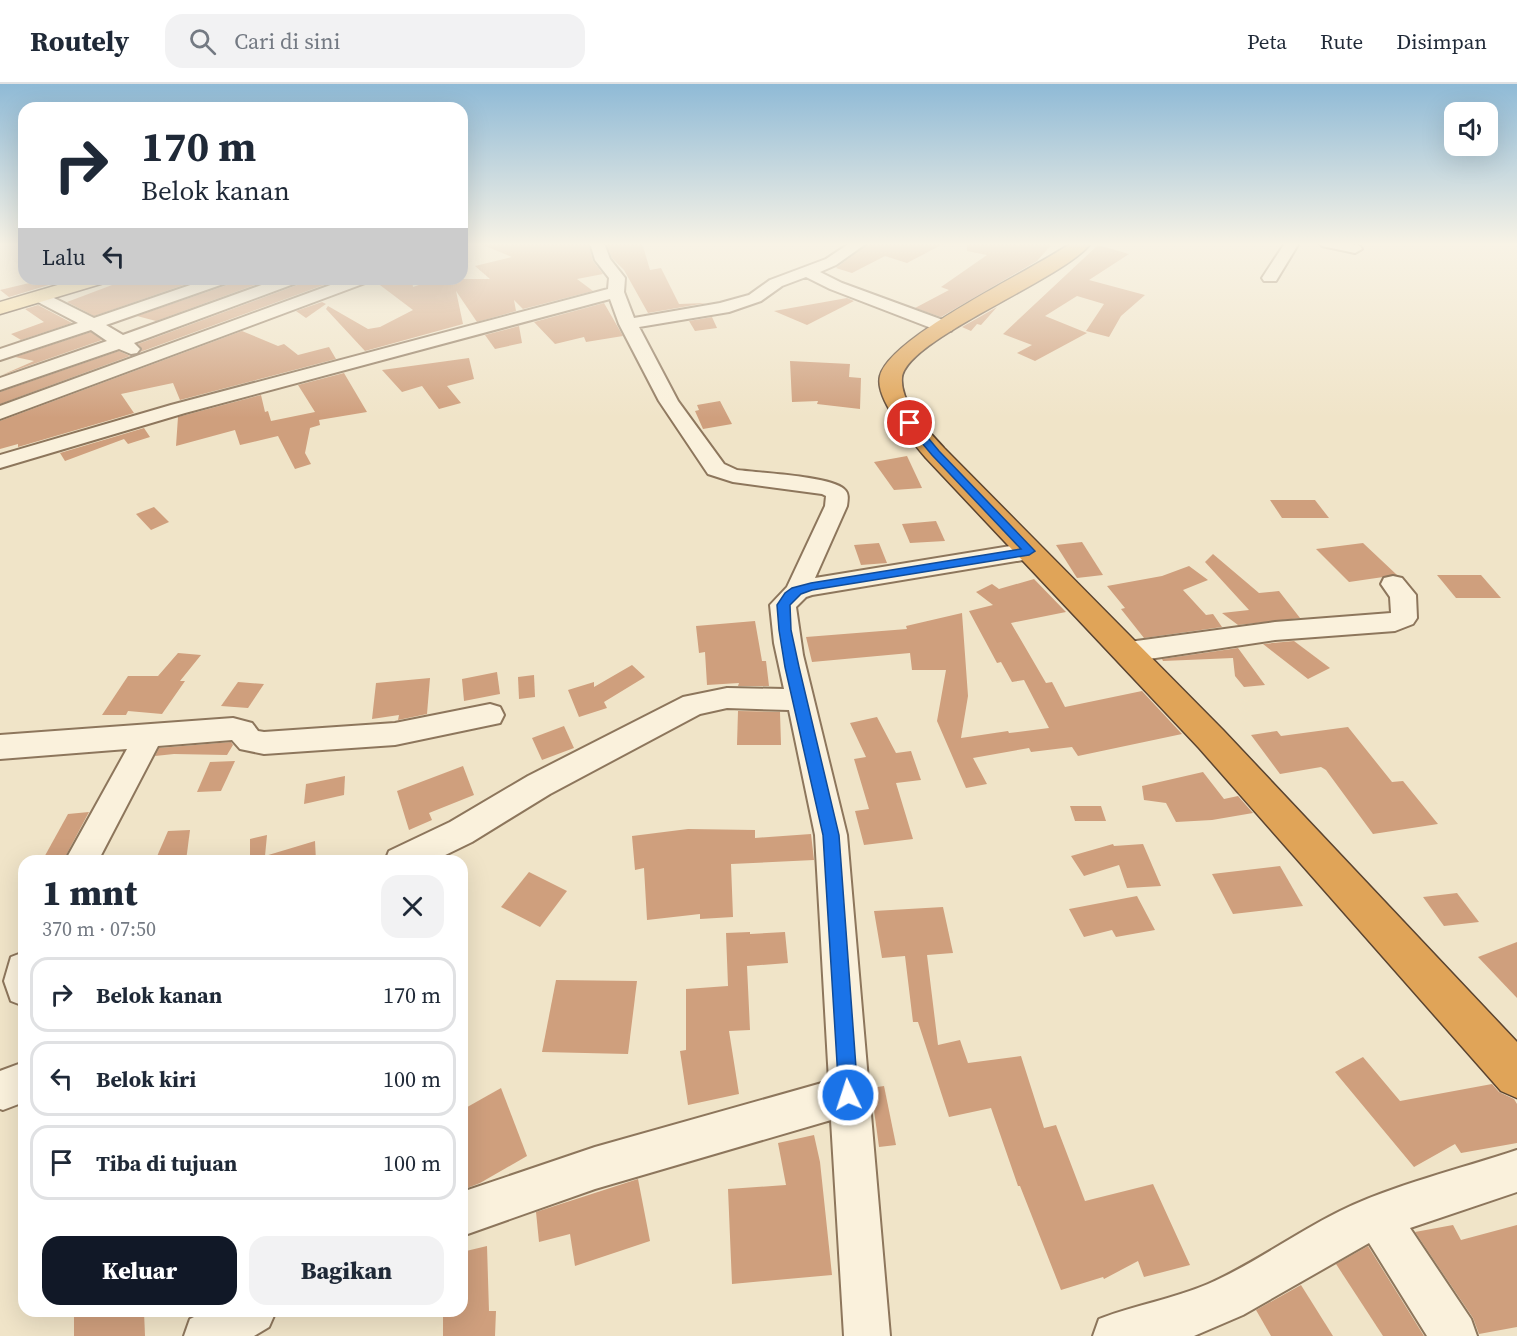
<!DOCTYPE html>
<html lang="id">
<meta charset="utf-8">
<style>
:root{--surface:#fff;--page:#f2f2f3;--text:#1f2937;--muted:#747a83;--line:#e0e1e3;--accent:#111827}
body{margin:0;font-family:"Source Serif 4",serif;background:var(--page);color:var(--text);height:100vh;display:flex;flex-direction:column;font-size:22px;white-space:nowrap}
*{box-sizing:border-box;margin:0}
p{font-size:20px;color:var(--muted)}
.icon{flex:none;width:33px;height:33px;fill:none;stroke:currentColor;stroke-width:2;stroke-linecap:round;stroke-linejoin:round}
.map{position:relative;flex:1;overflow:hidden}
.sheet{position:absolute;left:18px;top:771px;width:450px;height:462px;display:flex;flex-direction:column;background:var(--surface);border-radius:18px;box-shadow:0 6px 24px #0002}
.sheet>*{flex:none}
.guide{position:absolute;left:18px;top:18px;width:450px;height:183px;border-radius:18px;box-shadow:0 6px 24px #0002;background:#fff;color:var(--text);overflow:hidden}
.fabs{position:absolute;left:1444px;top:18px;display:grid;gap:12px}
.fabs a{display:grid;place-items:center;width:54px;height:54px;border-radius:12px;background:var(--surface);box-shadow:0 6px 24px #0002;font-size:30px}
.pin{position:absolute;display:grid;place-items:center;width:51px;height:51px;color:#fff;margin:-26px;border:3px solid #fff;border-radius:50%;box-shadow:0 2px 6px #0007}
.me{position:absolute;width:66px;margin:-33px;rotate:356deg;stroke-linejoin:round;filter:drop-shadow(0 0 4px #0008)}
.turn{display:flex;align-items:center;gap:21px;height:126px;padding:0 24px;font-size:27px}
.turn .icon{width:78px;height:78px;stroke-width:2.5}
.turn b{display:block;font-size:42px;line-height:51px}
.then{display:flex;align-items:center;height:57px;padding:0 24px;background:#0003;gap:12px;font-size:22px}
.round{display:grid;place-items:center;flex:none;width:63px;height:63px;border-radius:18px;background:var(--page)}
.headline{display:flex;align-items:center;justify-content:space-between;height:102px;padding:0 24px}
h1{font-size:36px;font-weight:800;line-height:45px}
.cta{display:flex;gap:12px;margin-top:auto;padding:12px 24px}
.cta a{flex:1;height:69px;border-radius:18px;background:var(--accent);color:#fff;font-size:24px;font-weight:800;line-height:69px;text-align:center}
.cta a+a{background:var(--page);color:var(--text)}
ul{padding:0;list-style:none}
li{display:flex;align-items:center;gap:18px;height:75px;margin:0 12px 9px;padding:0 12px;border:3px solid var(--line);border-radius:18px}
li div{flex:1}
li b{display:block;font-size:22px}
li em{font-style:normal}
header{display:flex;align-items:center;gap:36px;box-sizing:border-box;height:84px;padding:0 30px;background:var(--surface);border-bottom:2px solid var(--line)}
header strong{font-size:28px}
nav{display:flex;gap:33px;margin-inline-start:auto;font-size:21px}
.search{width:420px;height:54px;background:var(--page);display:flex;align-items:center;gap:15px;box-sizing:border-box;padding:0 21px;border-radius:18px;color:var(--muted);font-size:22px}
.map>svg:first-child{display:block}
.building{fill:#cf9f7d}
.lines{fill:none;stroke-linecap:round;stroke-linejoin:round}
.minor-casing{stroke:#8d765c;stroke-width:4}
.major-casing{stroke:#5b4430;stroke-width:3}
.highway-casing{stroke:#5b4430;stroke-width:3}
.minor{fill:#faf1dc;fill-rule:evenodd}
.major{fill:#f3d9a0;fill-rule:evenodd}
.highway{fill:#e0a458;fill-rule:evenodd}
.route{fill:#1a73e8;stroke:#114b97;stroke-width:1.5}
</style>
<header>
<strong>Routely</strong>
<div class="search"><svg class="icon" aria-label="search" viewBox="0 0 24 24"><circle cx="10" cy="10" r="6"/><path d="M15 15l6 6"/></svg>Cari di sini</div>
<nav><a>Peta</a><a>Rute</a><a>Disimpan</a></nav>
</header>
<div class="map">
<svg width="1517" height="1252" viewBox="0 0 1517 1252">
<rect width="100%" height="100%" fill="#f0e4c8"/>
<g class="building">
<polygon points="478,159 588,159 593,177 603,190 577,195 593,207 523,225 514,216 516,227 477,238 456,207 463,240 365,267 326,225 328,222 368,245 380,243 413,226 372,195 412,195 413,203 436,195 490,195 475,182 512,173"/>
<polygon points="606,159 642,159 650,186 661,184 679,220 706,219 648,229 624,186 612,174"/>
<polygon points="869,159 945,159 907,179 885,172 852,189 836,184"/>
<polygon points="967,159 1053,159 1037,177 941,233 915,224 949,206 941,203 987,171 967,167"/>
<polygon points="1098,161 1129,170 1089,196 1145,211 1121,232 1109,253 1086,247 1104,220 1077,212 1045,232 1087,249 1035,277 1017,269 1032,261 1003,250"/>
<polygon points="46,195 52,200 9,213 0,206"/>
<polygon points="128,195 201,195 94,232 67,218"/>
<polygon points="233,195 271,195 156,237 137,232 230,200"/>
<polygon points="303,195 340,195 140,268 142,265 138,260 300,200"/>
<polygon points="847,214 854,217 807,241 774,227"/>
<polygon points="322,218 326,220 306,234 296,227"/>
<polygon points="604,219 623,252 586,258 584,253 555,260 534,238"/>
<polygon points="38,221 72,239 21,256 11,250 44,238 25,225"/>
<polygon points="997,223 981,241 977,240 971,247 962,243"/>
<polygon points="712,233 717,244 695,247 689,237"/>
<polygon points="519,242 522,259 495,265 485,251"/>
<polygon points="242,247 278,262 284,260 298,271 329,263 336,275 180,316 173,299 121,310 134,329 18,363 18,360 0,365 0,337"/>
<polygon points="91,248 102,256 2,291 34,277 15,273"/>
<polygon points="119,267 130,272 0,320 0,308"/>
<polygon points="469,274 474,295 447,302 461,319 439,325 422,302 402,308 382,286"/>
<polygon points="790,277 850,280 849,293 861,294 860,325 817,320 818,317 792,318"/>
<polygon points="344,289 367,328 319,336 320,341 310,344 305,369 311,380 295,385 278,352 240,361 235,346 176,362 178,333 261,311 265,328 268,327 271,337 315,328 298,301"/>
<polygon points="720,317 732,340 703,345 695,327 699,326 697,321"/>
<polygon points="144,344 150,353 128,360 124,355 65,377 60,369"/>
<polygon points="907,372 922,404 894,406 874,378"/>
<polygon points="1270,416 1315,416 1329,434 1282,434"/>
<polygon points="154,423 169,438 151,446 136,430"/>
<polygon points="936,437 945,457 910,459 902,440"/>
<polygon points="1082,458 1103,491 1077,494 1056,461"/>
<polygon points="879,459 887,479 861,481 854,461"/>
<polygon points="1363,459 1397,491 1349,498 1316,465"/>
<polygon points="1213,470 1259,509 1279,507 1300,534 1238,541 1222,529 1249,526 1205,478"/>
<polygon points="1189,482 1208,496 1183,506 1206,531 1213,530 1222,543 1144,554 1121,525 1125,524 1107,502 1162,492"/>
<polygon points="1437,491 1481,491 1501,514 1456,514"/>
<polygon points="1034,495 1066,528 1011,539 1046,599 1052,598 1065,623 1142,607 1182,650 1078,672 1072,663 1031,668 1029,664 973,674 987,700 966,704 937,637 946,586 912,586 910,569 812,578 806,553 907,545 906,542 962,529 968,612 961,654 1008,647 1009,649 1049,644 1024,596 1012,598 1001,578 997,579 969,527 993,521 976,508 992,500 999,505"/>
<polygon points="755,537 762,577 766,577 769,602 738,602 739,599 707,601 705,568 699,569 696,542"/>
<polygon points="1294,557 1330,584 1308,595 1263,560"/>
<polygon points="1238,564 1265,601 1244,603 1235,592 1233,574 1163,577 1162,575"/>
<polygon points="178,569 201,571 180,597 185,597 162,630 128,627 126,631 102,631 128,592 158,592"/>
<polygon points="632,581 645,593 604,618 607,624 579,633 568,606 594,598 594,603"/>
<polygon points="497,588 500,610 464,617 462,595"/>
<polygon points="534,591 535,613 519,615 518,593"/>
<polygon points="430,594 427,630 398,636 399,631 372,635 376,599"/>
<polygon points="238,598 264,600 248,624 221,622"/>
<polygon points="738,627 780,628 781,661 737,661"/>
<polygon points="877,633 896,669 911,667 921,696 896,699 913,755 864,761 855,727 869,725 854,675 866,673 850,639"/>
<polygon points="564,642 574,664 542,676 532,654"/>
<polygon points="1348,643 1392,698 1403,697 1438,740 1373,750 1326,686 1321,683 1280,690 1251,651 1277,647 1281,652"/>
<polygon points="231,658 233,661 227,671 174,670 155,672 159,664"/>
<polygon points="235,677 221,707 197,708 210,678"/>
<polygon points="463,682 474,711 429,729 432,736 409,746 397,707"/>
<polygon points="1203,688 1224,715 1238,712 1253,729 1212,736 1176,738 1166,719 1144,716 1142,702"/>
<polygon points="345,692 344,711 304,720 306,700"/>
<polygon points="1070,722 1101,722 1106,737 1075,737"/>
<polygon points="89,728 63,777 42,777 68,730"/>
<polygon points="688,745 755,746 755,754 811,750 814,776 731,780 733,833 700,835 700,830 647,836 644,784 635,786 632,752"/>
<polygon points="190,746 186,777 155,777 168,747"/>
<polygon points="267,751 265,772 315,757 316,777 250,777 250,755"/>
<polygon points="1113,760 1114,762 1143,760 1161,802 1127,804 1119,781 1084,792 1071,772"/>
<polygon points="1280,782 1303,822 1233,830 1212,790"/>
<polygon points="529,788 567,807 540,843 501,823"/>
<polygon points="1457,809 1479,838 1444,842 1423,813"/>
<polygon points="1137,812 1155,846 1116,853 1112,846 1084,853 1069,825"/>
<polygon points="943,823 953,869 927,871 938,961 960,956 968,979 1021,972 1044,1044 1056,1041 1085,1117 1153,1100 1190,1181 1144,1193 1138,1177 1104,1195 1103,1193 1061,1206 1020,1102 1018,1102 991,1024 949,1033 918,938 913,938 905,872 882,874 874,827"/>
<polygon points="750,848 750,850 785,848 788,879 747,882 750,946 729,947 739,1010 688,1021 680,967 686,966 686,905 728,902 726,849"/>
<polygon points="1517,858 1517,914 1478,873"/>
<polygon points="556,896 637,897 628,970 542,968"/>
<polygon points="1363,973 1400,1017 1492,1000 1499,1008 1514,1015 1517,1020 1517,1059 1461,1069 1455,1060 1414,1083 1335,988"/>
<polygon points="884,1002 896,1061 879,1063 871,1004"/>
<polygon points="501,1004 527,1072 480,1099 462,1106 462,1026"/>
<polygon points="814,1051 820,1078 832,1191 732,1200 728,1105 786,1101 778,1059"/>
<polygon points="638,1095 650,1157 575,1182 570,1150 539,1158 536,1128"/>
<polygon points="1453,1141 1461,1156 1517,1141 1517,1243 1479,1250 1473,1234 1415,1148"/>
<polygon points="487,1162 489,1227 496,1227 495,1252 443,1252 443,1227 462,1227 462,1168"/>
<polygon points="1368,1162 1424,1252 1383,1252 1336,1180"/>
<polygon points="1301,1201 1333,1252 1271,1252 1256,1226"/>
<polygon points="74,1227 144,1227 145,1252 74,1252"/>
</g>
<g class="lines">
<g class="minor-casing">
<g id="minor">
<path d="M590,159h14l6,16 15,19 -1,14 10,26 86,-15 29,-8 21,-15 56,-21 24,-16h17l-31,22 -16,7 22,11 109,40 3,4 -3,4h-12l-109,-42 -24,-12 -24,9 -21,15 -32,11 -90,15 39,74 46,63 13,6c22,3 93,6 107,19 5,4 4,10 3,17l-32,72 214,-35 8,3 4,5 -4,5 -8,3 -217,36 -6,2 -10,10 7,48 44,180 43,501h-46l-13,-216 -236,69 -133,47v-44l133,-45 234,-66 -14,-246 -26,-125 -62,-2 -27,6 -150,80 -78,48 -39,19h-48l4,-10 61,-29 78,-46 155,-79 44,-9 57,1 -10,-46 -4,-38 17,-18 38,-81 1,-10 -4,-2 -89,-12 -25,-8 -49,-73 -40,-77 -9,-25 -425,114 -185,55v-13l171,-50 437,-116 1,-11 -14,-18z"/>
<polygon points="1285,159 1299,159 1276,197 1264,197 1262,194"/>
<polygon points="1320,159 1348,159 1360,162 1362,165 1355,169 1322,162"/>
<polygon points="208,195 231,195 229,198 106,241 123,251 278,195 301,195 299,198 134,259 140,265 137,269 131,270 119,265 0,306 0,294 107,257 91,246 0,276 0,265 78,239 34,216 32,213 34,210 46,210 94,234"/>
<polygon points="347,195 370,195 368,198 0,335 0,322"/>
<polygon points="1393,492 1402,494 1416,511 1417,534 1413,540 1395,547 1275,556 1129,578 1120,575 1116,568 1120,561 1129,558 1275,538 1391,529 1390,513 1381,500 1384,494"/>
<polygon points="490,620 500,623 504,631 500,639 395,661 264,670 240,665 232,656 158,662 98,777 65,777 127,665 0,675 0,651 233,634 252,639 258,647 264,648 395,639"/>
<polygon points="24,868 24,922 11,917 4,897 11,873"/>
<polygon points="24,978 24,1018 3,1026 0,1025 0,987"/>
<path d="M1517,1066v42l-107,36 61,91 6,17h-50l-58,-93 -126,72 -49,21h-101l6,-17c36,-14 74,-20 109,-35 46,-20 87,-51 132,-73 53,-26 120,-42 177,-61z"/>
<polygon points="206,1227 276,1227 269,1243 254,1252 184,1252 190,1235"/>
</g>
</g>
<g class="major-casing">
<polygon id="major" points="78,195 107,195 104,199 0,230 0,218"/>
</g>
<g class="highway-casing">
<path id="highway" d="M1071,159h20c-26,36 -186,96 -189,135 -2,26 26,52 42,70l279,282 294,312v56l-16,-7 -302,-343 -273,-290c-14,-17 -52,-59 -46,-82 10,-40 153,-106 191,-133z"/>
</g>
<use href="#minor" class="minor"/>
<use href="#major" class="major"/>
<use href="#highway" class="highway"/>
</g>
<linearGradient id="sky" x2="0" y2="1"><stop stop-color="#8fbad6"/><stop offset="0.48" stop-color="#f8f3e6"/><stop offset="1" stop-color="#f8f3e6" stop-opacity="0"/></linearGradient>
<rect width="1517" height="334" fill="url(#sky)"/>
<polygon class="route" points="907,337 914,337 939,367 1035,467 1029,471 812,506 801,510 790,521 791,546 799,583 839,751 858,1011 855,1017 848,1020 842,1017 839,1011 823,751 785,583 779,546 777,521 785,509 792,504 811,499 1021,465 932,371 907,341"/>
</svg>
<div class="fabs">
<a><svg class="icon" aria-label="sound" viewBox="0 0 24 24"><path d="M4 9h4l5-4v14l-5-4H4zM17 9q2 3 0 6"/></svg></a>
</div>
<div class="pin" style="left:910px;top:339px;background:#d93025"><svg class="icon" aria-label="arrive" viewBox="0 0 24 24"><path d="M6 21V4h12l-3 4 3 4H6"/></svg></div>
<svg class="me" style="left:848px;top:1011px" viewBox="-20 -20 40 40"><circle r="17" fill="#1a73e8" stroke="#fff" stroke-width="3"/><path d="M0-11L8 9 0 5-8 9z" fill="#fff"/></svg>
<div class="guide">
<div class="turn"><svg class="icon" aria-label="right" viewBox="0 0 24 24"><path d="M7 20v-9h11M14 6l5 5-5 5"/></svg><div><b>170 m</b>Belok kanan</div></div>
<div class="then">Lalu<svg class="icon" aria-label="left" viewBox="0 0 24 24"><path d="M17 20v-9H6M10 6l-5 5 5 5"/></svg></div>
</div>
<section class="sheet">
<div class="headline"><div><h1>1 mnt</h1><p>370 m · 07:50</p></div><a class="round"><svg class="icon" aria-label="close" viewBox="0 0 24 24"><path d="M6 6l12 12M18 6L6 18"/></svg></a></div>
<ul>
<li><svg class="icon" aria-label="right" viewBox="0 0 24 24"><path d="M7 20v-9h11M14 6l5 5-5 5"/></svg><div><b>Belok kanan</b></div><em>170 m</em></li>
<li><svg class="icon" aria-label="left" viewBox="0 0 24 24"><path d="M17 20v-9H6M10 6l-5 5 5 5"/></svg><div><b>Belok kiri</b></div><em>100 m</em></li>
<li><svg class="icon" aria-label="arrive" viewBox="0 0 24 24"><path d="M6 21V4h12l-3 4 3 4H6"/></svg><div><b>Tiba di tujuan</b></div><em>100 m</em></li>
</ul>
<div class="cta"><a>Keluar</a><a>Bagikan</a></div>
</section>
</div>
